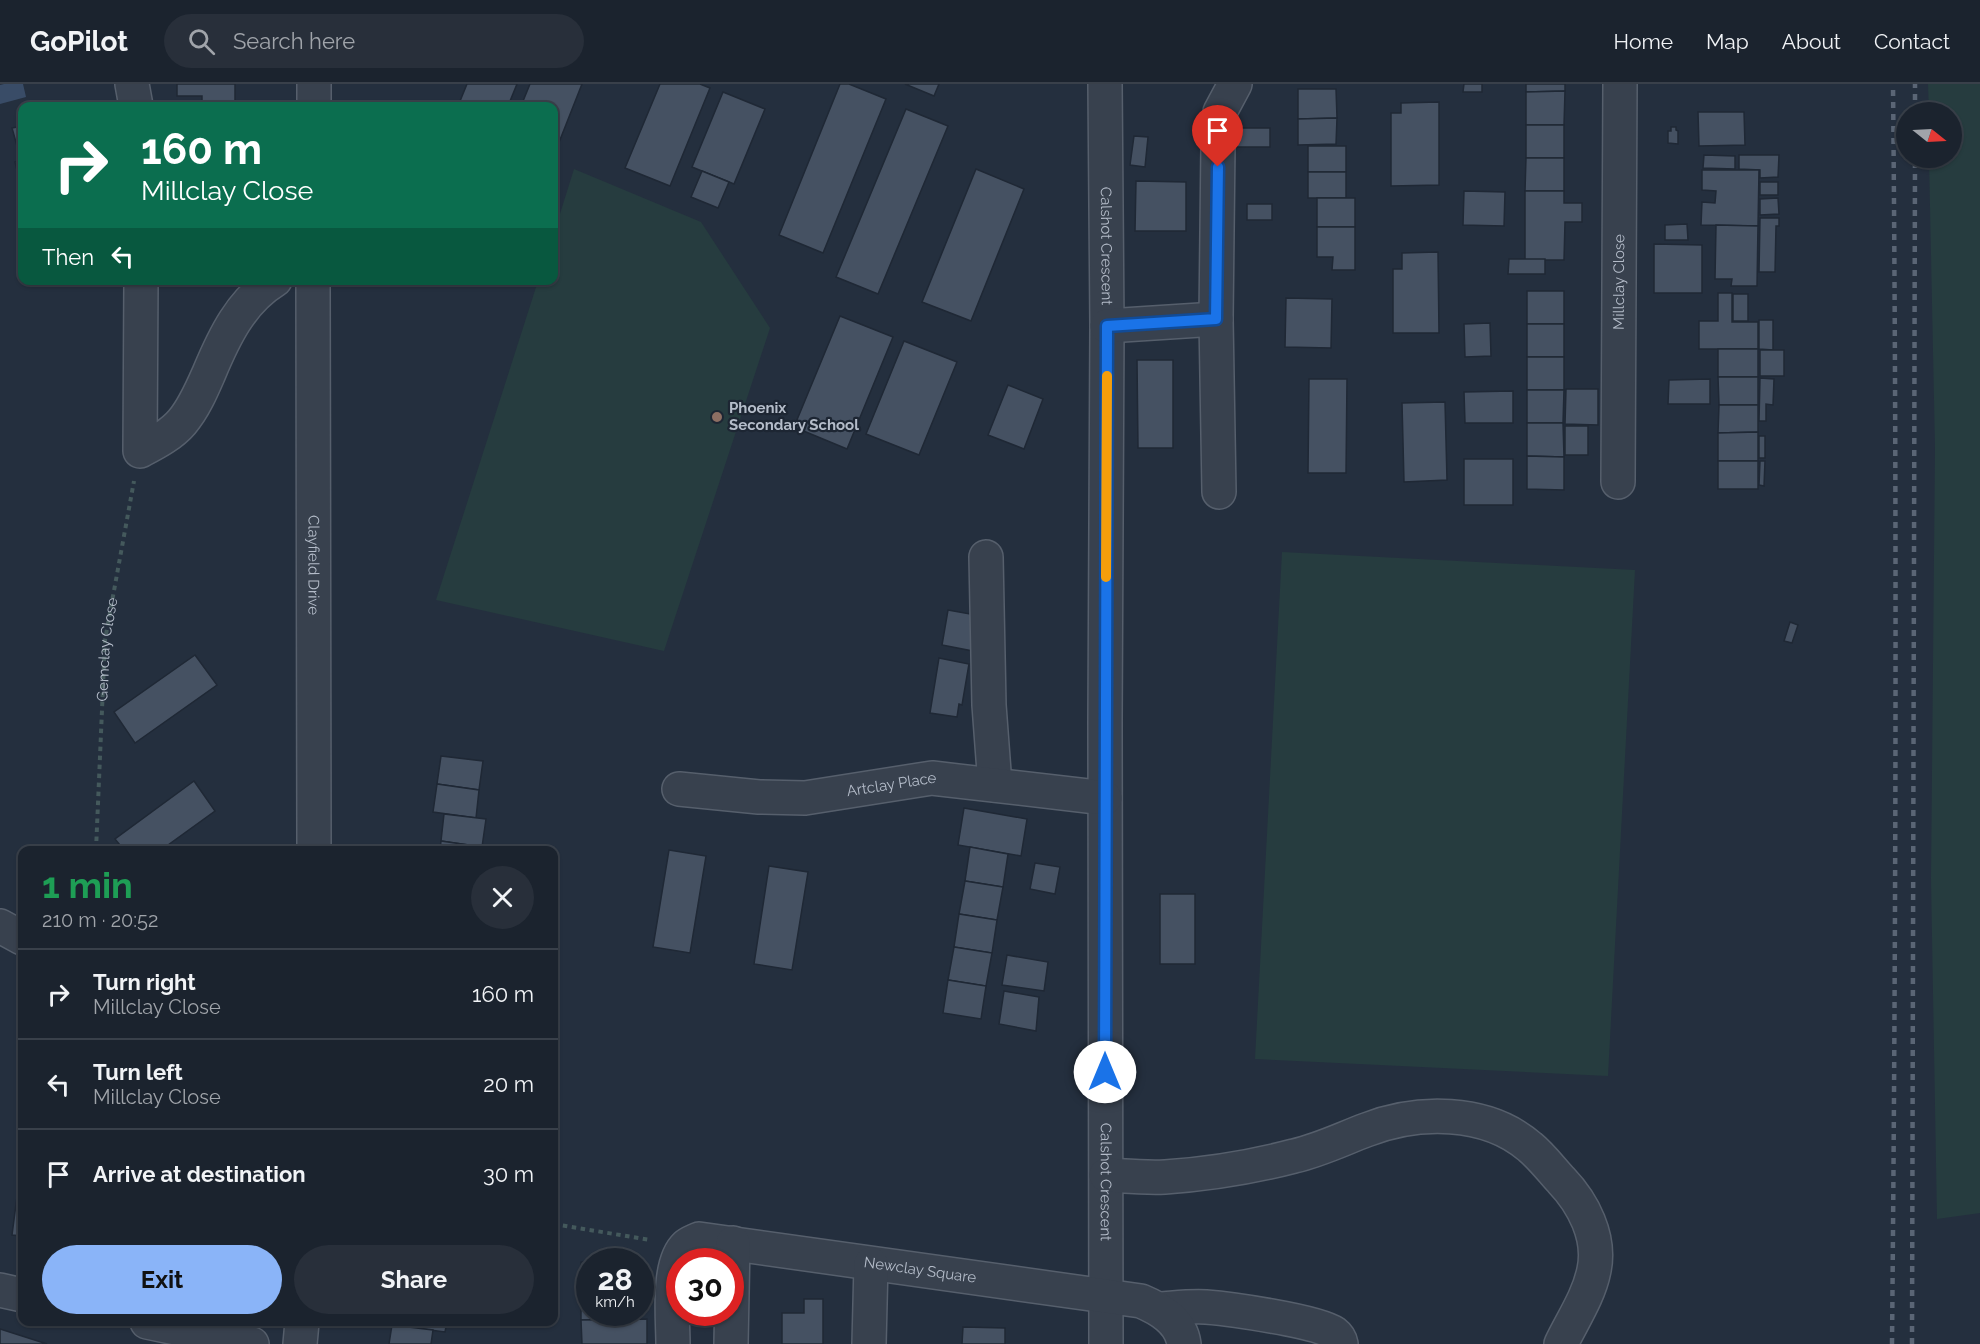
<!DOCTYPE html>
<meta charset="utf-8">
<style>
:root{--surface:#1b232e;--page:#282f3a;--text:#f1f3f6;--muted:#a0a4aa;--line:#39404a;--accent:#8ab4f8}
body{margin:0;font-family:Raleway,sans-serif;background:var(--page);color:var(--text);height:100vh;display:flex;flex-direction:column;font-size:22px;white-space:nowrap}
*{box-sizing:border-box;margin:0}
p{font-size:20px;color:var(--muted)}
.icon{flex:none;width:33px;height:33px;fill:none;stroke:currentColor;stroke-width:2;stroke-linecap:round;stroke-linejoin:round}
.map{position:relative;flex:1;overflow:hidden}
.details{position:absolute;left:18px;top:762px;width:540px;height:480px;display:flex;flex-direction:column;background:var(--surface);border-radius:12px;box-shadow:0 2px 4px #0004,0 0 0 2px var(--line)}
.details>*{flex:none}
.hud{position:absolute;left:18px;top:18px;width:540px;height:183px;border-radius:12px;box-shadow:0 2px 4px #0004,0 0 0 2px var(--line);background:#0b6e4f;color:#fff;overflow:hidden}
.needle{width:39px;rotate:108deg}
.fabs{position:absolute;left:1896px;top:18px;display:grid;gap:12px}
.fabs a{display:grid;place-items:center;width:66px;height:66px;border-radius:50%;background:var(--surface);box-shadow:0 2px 4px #0004,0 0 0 2px var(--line);font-size:30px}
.speed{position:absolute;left:576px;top:1164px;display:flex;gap:12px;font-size:30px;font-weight:700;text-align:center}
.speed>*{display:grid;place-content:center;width:78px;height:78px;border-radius:50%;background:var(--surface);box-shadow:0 2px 4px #0004,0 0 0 2px var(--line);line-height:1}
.speed small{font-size:15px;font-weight:400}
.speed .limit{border:9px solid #d22;background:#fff;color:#111}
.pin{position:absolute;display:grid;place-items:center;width:51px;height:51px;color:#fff;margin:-62px -26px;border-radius:50% 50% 50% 0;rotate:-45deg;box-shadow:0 0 6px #0007}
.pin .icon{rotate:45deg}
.me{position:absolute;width:66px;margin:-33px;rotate:0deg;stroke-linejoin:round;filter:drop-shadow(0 0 4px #0008)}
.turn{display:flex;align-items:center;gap:21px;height:126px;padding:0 24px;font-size:27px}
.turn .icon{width:78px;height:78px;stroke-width:2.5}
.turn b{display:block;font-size:42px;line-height:51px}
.then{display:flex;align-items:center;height:57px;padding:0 24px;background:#0003;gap:12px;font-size:22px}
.round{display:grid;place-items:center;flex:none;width:63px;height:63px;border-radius:32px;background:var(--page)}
.head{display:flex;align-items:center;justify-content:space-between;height:102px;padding:0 24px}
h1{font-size:36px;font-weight:700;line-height:45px;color:#1e9e55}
.action{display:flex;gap:12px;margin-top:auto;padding:12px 24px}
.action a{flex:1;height:69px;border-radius:36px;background:var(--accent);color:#111;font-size:24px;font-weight:700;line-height:69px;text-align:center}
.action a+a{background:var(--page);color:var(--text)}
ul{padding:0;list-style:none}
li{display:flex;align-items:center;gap:18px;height:90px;padding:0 24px;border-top:2px solid var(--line)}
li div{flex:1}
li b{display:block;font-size:22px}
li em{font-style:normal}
header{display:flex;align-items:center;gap:36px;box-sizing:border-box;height:84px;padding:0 30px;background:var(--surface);border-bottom:2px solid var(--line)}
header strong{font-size:28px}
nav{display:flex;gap:33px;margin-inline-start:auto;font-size:21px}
.search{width:420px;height:54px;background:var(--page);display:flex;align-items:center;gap:15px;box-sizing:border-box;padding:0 21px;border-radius:33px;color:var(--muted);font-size:22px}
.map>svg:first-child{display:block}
.green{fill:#263c3f}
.water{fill:#394c67}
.building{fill:#455162;stroke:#1f2835;stroke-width:1.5}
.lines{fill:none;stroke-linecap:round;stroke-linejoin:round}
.minor-casing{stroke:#565f6c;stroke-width:36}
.path{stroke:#44595c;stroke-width:4;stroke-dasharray:4.5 4.5;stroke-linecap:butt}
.minor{stroke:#38414e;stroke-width:33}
.rail{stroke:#5a6575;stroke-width:4.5;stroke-dasharray:6 6;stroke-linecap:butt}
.route-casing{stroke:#114b97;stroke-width:15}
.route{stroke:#1a73e8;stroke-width:10}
.slow{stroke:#f59e0b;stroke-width:10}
.education-dot{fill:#8d6e63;stroke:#1d2633;stroke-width:2}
.labels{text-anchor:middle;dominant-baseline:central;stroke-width:4.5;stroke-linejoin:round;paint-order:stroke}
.street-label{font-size:15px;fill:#b4bcc9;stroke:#1d2633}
.poi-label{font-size:15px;font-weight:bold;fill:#b4bcc9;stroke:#1d2633;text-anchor:start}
</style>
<header>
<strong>GoPilot</strong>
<div class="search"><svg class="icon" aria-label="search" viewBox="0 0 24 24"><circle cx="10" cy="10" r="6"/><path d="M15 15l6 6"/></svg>Search here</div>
<nav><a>Home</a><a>Map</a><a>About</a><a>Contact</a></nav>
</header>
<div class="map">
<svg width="1980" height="1260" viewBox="0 0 1980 1260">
<rect width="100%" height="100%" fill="#242f3e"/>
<g class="green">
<polygon points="1928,0 1980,0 1980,1129 1937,1135 1931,795 1935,364 1929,74 1952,74 1952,28 1929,28"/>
<polygon points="574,85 701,138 770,244 664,567 436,516 538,197 554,196 554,149"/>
<polygon points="1282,468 1635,486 1608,992 1255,975"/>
</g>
<polygon class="water" points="4,0 23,0 26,13 0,20 0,1"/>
<g class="building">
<polygon points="177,0 235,0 235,18 202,17 202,12 177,12"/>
<polygon points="467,0 517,0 508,22 458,22"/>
<polygon points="530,0 582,0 554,71 554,22 521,22"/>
<polygon points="660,0 700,0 710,4 670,102 625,84"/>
<polygon points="840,0 849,0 886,15 823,169 779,151"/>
<polygon points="905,0 939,0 934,12"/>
<polygon points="1464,0 1482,0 1482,8 1463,8"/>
<polygon points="1526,0 1565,0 1565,7 1526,8"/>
<polygon points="1298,5 1336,5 1337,34 1298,35"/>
<polygon points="1565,7 1564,41 1526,41 1526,8"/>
<polygon points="723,8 765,25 734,100 692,83"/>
<polygon points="1439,18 1439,101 1391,102 1391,29 1401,29 1401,19"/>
<polygon points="906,25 948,42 878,210 836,193"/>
<polygon points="1698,28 1744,28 1745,61 1699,62"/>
<polygon points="1337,34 1336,60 1298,61 1298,35"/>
<rect x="1526" y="41" width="38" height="33"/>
<polygon points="22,42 22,97 20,98 15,78 21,76 12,44"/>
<polygon points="1671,43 1676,43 1676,46 1678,47 1678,60 1668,59 1668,47 1671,47"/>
<rect x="1237" y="44" width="33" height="19"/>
<polygon points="1134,52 1148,53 1145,83 1130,81"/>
<rect x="1308" y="62" width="38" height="26"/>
<polygon points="1704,71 1735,72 1735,85 1703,84"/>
<polygon points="1739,71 1779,71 1778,93 1760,94 1760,86 1739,85"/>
<polygon points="1526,74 1564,74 1564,107 1525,107"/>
<polygon points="976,85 1024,105 971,237 922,218"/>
<polygon points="1702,86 1759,86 1758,142 1701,141 1702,118 1715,119 1716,107 1702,106"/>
<polygon points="702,87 729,98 718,124 691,113"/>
<rect x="1308" y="88" width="38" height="26"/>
<polygon points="1136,97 1186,98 1186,147 1135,147"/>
<rect x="1760" y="98" width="18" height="13"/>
<polygon points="1464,107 1505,108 1504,142 1463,141"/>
<polygon points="1525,107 1564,107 1564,119 1582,119 1582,138 1565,138 1564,176 1525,176"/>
<rect x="1317" y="114" width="38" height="29"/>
<polygon points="1778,114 1779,130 1760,131 1760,115"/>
<rect x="1247" y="120" width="25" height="16"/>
<polygon points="1760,134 1779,134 1779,142 1776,142 1775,188 1759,188"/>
<polygon points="1687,140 1688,156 1665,156 1665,141"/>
<polygon points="1716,141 1758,142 1757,202 1731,202 1732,195 1715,195"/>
<polygon points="1317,143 1355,143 1355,186 1332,186 1333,173 1317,173"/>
<polygon points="1654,160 1702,161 1702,209 1654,209"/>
<polygon points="1438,168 1439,249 1393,249 1393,185 1402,185 1402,169"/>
<polygon points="1509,175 1545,175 1545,190 1508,190"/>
<rect x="1527" y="207" width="37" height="33"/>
<polygon points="1718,209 1732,209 1732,238 1758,238 1758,265 1699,265 1699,237 1718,237"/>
<rect x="1733" y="210" width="15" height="27"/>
<polygon points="1286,214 1332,215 1331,264 1285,263"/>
<polygon points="840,232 893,253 847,365 794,343"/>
<polygon points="1759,236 1773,236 1773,266 1759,265"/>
<polygon points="1490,239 1491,272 1465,273 1464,240"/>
<rect x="1527" y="240" width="37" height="33"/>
<polygon points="904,257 957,278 919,371 866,350"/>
<rect x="1718" y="265" width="40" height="28"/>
<rect x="1760" y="266" width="24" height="26"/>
<rect x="1527" y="273" width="37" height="33"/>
<polygon points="1137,276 1173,276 1173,364 1138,364"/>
<polygon points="1718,293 1758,293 1758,321 1719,321"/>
<polygon points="1760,294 1774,295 1773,321 1766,320 1766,337 1759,337"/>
<polygon points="1309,295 1347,295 1346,389 1308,389"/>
<polygon points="1710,295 1710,320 1668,320 1669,296"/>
<polygon points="1008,301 1043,315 1024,365 988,351"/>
<polygon points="1566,305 1598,305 1598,341 1565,340"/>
<polygon points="1527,306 1564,306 1563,339 1527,339"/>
<polygon points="1513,307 1513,339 1465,339 1464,308"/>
<polygon points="1445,318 1447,396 1404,398 1402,319"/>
<polygon points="1719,321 1758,321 1758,348 1718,349"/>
<polygon points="1527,339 1563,339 1564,373 1527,372"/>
<rect x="1565" y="342" width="23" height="29"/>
<polygon points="1758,348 1758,377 1718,377 1718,349"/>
<rect x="1759" y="352" width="6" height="22"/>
<polygon points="1527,372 1564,373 1564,406 1527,405"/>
<rect x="1464" y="375" width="49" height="46"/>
<rect x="1718" y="377" width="40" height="28"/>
<polygon points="1760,377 1765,377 1764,402 1759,401"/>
<polygon points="948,526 976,531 973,567 942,561"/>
<polygon points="1790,538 1798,541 1792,559 1784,557"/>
<polygon points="195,571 217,601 135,659 114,628"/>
<polygon points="939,574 969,580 962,621 959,620 957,633 930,629"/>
<polygon points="441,672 483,677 479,706 437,700"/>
<polygon points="194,697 215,727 161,766 124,766 115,755"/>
<polygon points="437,700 479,706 476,734 433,728"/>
<polygon points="964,724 1027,735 1021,772 958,761"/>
<polygon points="444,730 486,735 482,763 441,757"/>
<polygon points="441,757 482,763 482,766 440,766"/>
<polygon points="970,763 1008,770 1003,803 965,797"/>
<polygon points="669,766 706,772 690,869 653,863"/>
<polygon points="1035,779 1060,783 1055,810 1030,805"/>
<polygon points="769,782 808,788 792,886 754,880"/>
<polygon points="965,797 1003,803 997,836 959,830"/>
<rect x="1160" y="810" width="35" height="70"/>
<polygon points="959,830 997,836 992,869 954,863"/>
<polygon points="954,863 992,869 986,902 948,896"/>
<polygon points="1007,871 1048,878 1044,907 1002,901"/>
<polygon points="948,896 986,902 981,935 943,929"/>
<polygon points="1004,907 1039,913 1036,947 999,940"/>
<polygon points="18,1105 22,1105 22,1152 12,1151"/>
<polygon points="581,1178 590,1178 590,1228 626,1228 626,1235 581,1236"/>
<polygon points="804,1215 823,1215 823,1260 782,1260 782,1229 804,1229"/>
<polygon points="647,1235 647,1260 582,1260 581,1236"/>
<polygon points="392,1238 447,1238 445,1248 392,1241"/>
<polygon points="392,1241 433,1246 431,1260 389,1260"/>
<polygon points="963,1243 1005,1244 1005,1260 962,1260"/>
<polygon points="0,1245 47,1260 0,1260"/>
</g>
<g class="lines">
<g class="minor-casing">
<g id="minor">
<polyline points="132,0 136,22"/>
<path id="s2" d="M1105,0l2,242 -2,396 1,622"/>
<polyline points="314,22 314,0"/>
<path d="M141,196l-1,171c15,-8 31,-16 42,-29 12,-14 20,-33 27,-49 15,-36 32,-72 66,-93"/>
<path id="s3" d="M313,196l1,570"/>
<polyline points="1107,242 1216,235"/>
<path id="s4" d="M1618,398l2,-398"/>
<polyline points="1219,408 1216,235 1218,61 1220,28 1235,0"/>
<polyline points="986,473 989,621 995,701"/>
<path id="s5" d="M679,705l80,8 46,1 127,-20 173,20"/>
<polyline points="0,842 22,854"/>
<path d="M1106,1091c19,1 39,3 59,2 43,-3 87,-10 129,-21 26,-6 48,-17 72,-26 51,-20 120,-21 164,17 11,9 21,22 31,33 22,23 40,57 33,90 -5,26 -22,51 -33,74"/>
<polyline points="0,1206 22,1211"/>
<path d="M1160,1225c15,-1 31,-3 46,-2 25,2 110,14 128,26 4,3 6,6 7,11"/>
<polyline points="147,1238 252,1260"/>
<polyline points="300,1260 302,1238"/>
<path id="s6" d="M673,1260c0,-25 -6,-80 13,-98 3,-3 9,-5 13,-7l442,62c19,8 40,20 43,43"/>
<polyline points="731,1260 733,1159"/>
<polyline points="869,1260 871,1180"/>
</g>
</g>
<g class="path">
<path id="s1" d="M96,766l9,-210 29,-159"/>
<polyline points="554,1140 650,1156"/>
</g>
<use href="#minor" class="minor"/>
<g class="rail">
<polyline points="1915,28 1915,0"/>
<path d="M1892,1260c4,-420 5,-840 1,-1260"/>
<polyline points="1912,1260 1915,74"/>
</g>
</g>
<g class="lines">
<g class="route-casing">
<polyline id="route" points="1105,988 1107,242 1216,235 1218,83"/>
</g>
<use href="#route" class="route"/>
<polyline class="slow" points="1106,493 1107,292"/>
</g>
<circle class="education-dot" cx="717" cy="333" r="6"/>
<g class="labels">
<g class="street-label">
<text stroke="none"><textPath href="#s2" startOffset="162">Calshot Crescent</textPath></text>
<text stroke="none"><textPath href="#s4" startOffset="200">Millclay Close</textPath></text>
<text stroke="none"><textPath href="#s3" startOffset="285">Clayfield Drive</textPath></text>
<text stroke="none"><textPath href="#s1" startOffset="201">Gemclay Close</textPath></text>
<text stroke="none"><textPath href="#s5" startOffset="214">Artclay Place</textPath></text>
<text stroke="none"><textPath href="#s2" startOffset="1098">Calshot Crescent</textPath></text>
<text stroke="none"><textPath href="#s6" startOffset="339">Newclay Square</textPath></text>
</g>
<g class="poi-label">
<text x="729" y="324">Phoenix<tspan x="729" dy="17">Secondary School</tspan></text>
</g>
</g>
</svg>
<div class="fabs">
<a><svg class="needle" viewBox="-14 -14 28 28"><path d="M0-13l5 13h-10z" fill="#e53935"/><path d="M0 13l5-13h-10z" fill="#a0a4aa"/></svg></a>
</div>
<div class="speed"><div>28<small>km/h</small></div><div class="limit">30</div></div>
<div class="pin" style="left:1218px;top:83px;background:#d93025"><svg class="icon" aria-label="arrive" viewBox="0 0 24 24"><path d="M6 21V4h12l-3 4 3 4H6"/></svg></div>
<svg class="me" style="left:1105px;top:988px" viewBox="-20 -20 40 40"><circle r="19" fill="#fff"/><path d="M0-13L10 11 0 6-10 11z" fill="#1a73e8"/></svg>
<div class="hud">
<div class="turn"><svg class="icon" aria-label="right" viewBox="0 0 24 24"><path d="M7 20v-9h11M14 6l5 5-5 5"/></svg><div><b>160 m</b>Millclay Close</div></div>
<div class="then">Then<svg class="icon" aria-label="left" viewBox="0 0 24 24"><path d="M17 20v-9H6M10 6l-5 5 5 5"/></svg></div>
</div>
<section class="details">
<div class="head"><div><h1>1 min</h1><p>210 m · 20:52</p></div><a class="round"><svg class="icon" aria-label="close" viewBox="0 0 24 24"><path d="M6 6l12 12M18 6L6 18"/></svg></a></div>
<ul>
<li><svg class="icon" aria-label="right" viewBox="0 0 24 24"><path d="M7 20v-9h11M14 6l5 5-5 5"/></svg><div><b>Turn right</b><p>Millclay Close</p></div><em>160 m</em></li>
<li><svg class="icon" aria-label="left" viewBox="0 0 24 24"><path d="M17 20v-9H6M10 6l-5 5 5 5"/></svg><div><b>Turn left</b><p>Millclay Close</p></div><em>20 m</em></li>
<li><svg class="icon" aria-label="arrive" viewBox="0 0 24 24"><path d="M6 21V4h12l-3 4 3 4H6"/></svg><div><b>Arrive at destination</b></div><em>30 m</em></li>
</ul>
<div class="action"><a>Exit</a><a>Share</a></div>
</section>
</div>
